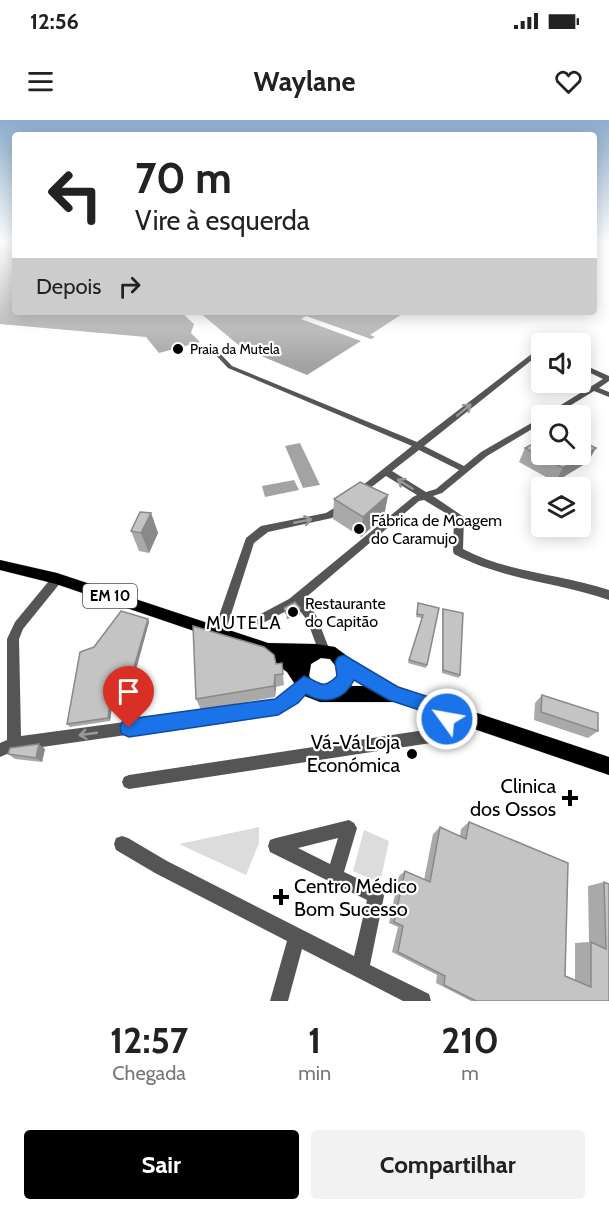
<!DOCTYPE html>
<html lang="pt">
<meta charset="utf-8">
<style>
:root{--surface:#fff;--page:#f2f2f2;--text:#222;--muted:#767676;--accent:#000}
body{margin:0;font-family:Cabin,sans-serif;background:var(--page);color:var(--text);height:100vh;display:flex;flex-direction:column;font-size:22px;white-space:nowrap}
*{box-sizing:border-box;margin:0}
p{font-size:20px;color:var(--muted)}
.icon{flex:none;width:33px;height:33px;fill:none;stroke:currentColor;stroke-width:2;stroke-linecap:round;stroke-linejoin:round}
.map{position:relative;height:881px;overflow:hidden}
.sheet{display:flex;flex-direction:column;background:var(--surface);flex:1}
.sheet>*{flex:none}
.guide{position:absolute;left:12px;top:12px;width:585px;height:183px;border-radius:6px;box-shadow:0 3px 15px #0003;background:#fff;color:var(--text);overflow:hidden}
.buttons{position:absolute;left:531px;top:213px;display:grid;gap:12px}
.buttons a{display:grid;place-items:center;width:60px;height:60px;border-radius:6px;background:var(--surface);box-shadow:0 3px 15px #0003;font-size:30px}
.pin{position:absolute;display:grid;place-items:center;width:51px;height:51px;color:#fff;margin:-62px -26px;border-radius:50% 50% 50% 0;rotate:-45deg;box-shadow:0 0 6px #0007}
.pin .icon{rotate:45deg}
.me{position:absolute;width:66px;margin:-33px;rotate:302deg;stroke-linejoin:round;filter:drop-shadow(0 0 4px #0008)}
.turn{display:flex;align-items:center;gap:21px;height:126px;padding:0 24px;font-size:27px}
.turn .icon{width:78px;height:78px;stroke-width:2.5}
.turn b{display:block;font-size:42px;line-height:51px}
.then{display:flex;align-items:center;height:57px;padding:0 24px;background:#0003;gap:12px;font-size:22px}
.eta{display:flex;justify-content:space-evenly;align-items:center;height:102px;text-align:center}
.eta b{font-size:36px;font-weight:700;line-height:42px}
.cta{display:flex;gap:12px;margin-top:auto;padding:12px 24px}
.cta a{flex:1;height:69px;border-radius:6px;background:var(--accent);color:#fff;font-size:24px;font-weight:700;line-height:69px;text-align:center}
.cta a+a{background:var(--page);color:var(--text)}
.status{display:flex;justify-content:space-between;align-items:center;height:42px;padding:0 30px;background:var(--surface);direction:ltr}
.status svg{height:16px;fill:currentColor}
header{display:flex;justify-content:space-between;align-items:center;height:78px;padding:0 24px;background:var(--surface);font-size:27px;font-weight:700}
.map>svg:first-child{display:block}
.green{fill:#dcdcdc}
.water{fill:#a3a3a3}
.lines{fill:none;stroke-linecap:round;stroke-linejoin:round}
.major-casing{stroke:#dbdbdb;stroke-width:1}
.minor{fill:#555;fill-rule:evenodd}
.major{fill:#000;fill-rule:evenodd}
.wall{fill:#a9a9a9}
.shaded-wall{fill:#898989}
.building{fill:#c4c4c4;stroke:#898989;stroke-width:1.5}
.oneway{stroke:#999}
.route{fill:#1a73e8;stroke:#114b97;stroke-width:1.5}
.poi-dot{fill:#000;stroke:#fff;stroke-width:2}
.labels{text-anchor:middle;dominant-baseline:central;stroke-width:4.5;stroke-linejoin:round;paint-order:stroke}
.far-poi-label{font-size:14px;fill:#000;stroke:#fff;text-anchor:start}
.shield{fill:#fff;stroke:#4c4c4c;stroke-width:1.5}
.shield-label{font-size:15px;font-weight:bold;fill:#000}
.poi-label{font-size:16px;fill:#000;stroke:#fff;text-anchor:start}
.neighbourhood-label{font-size:18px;letter-spacing:1.5px;fill:#000;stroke:#fff}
.near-poi-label{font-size:20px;fill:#000;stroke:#fff;text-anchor:end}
</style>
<div class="status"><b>12:56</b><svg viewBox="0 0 49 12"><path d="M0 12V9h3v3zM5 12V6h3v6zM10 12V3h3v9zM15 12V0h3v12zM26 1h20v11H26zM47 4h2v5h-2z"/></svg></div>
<header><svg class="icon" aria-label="menu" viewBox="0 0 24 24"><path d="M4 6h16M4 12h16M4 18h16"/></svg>Waylane<svg class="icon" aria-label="heart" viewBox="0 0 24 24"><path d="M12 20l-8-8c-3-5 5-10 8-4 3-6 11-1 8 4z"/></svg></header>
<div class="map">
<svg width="609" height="881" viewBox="0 0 609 881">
<rect width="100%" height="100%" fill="#fff"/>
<g class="green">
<polygon points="259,707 259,723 246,755 179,724"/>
<polygon points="364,710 389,721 380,763 353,751"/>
</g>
<g class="water">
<polygon points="0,122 15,122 15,192 181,192 194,204 191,213 200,222 159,233 146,217 0,204"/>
<polygon points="199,192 396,192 402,194 370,215 375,217 371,219 306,196 301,199 361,221 307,255 242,228"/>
<polygon points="300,323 320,365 303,368 285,326"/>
<polygon points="294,360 299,370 265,377 262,366"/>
</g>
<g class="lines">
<g class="major-casing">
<path id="major" d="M0,440l57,13 211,70 48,1 19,3 35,26 29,14 210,70v18l-214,-73h-75l-18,-7 -15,-23 -25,-18 -206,-70 -56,-14zM321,538l9,1 8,10 -2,11 -11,6 -11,-3 -5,-7 2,-12zM352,558l11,8h-13z"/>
</g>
<g class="minor">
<path d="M542,226v6l-118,94 40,20 17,-14 61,-35v6l-55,33 -45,37 -9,3 31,21 -1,32c46,24 98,25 146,41v10c-51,-18 -106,-20 -155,-46l-1,-3 1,-33 -30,-18 -5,1 -115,98 12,16 14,36 -2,4 -4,1 -4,-1 -13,-35 -11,-14 -33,17 -4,2 -4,-2 -2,-3 2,-3 34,-18 124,-102 4,-2 -31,-19 -25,19 -3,1 -5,-3 59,-47 -184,-78 -18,-19v-2h4l18,19 185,76zM419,330l40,20 -23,19 -10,3 -34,-21z"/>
<polygon points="580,243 609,256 609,261 599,268 609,272 609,277 594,271 553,296 543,296 603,259 580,248"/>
<polygon points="344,382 347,383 349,385 347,387 332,398 268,412 254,423 225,513 223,517 219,518 215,517 213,513 246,418 261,406 326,393"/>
<path d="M57,455l4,1 1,3 -1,3 -38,47 -4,10 2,97 245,-33 17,-7 16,-16 5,-2 5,2 1,4c-8,18 -26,25 -44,31l-252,36 -14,6v-14l7,-3v-101l8,-17 38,-46z"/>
<path d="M445,584l5,1 4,14 -5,20 -5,2 -315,48 -5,-2 -2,-5 2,-5 5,-2 309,-47c2,-8 -1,-16 2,-23z"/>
<path d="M349,700l5,3 3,5 -13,44 38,18 2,6 -14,69 59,29 2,7h-28l-101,-52 -14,52h-18l17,-60 -132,-68 -39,-23 -2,-6 2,-6 6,-2 6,2 39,23 187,95 13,-56 -97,-48 -2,-6 2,-6 6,-2zM338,718l-8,26 -32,-16z"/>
</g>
<use href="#major" class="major"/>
</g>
<g class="wall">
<polygon points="525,328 588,342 555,362 519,342"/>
<polygon points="388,375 384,396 361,417 333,399 334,379"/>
<polygon points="151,393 158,413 149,433 139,431 131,411"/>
<polygon points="418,483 439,488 426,548 408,543 422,498 416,497"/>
<polygon points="443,489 460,555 459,558 442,553 442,492"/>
<polygon points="149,502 132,564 115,564 110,601 70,607 67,604 94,527"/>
<polygon points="276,544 283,554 284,565 276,567 275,577 201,590 196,579"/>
<polygon points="542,575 598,611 588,618 534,600 535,583"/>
<polygon points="45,629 42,642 15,639 8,634"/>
<polygon points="469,702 565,856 575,860 575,823 589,822 588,766 604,762 609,881 471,881 436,863 437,855 392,832 398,807 389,803 399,756 405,751 424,760 433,714 440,707 460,716 461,709"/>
</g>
<g class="shaded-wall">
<polygon points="596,328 588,342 555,362 563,348"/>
<polygon points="388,375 384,396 361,417 363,397"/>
<polygon points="151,393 158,413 149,433 141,413"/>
<polygon points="300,488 300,495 287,499 286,493"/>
<polygon points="148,499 149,502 132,564 130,561"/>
<polygon points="275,555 276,567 275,577 274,566"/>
<polygon points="113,561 115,564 110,601 108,598"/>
<polygon points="39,624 45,629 42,642 36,638"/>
</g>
<g class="building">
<polygon points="542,319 542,334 580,334 580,320 596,328 563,348 525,328"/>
<polygon points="360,362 388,375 363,397 334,379"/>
<polygon points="140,392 151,393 141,413 131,411"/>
<polygon points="295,482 300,488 286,493 284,488"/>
<polygon points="418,483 439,488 427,545 409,540 423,495 417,494"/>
<polygon points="443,489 463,493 460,555 443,550"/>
<polygon points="121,491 148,499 130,561 113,561 108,598 67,604 80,532 94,527"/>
<polygon points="193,506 264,527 274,535 276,544 282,543 283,554 275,555 274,566 196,579"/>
<polygon points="542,575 598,593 598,611 541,592"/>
<polygon points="39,624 36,638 8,634 10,628"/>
<polygon points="469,702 568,743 565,856 591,867 591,822 606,829 604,762 609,764 609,881 476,881 444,865 445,856 398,832 403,806 394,802 405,751 430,762 440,707 466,719"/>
</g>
<defs><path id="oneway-shaft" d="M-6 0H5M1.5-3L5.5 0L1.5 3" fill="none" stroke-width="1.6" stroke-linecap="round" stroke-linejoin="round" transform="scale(1.5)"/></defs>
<g class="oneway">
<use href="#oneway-shaft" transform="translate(464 290) rotate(-39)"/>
<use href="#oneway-shaft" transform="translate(405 364) rotate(-148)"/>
<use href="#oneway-shaft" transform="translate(303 401) rotate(-11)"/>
<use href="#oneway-shaft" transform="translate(88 614) rotate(172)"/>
</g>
<linearGradient id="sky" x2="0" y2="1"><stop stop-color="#8cadcc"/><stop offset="0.5" stop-color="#fff"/><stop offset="1" stop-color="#fff" stop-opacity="0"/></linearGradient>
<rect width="609" height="245" fill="url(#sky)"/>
<path class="route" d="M344,535l54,32 53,17 5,15 -3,6 -6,2 -6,-2 -3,-9 -49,-16 -35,-20c-10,21 -30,25 -48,14l-8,9 -20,12 -149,22 -7,-3 -2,-6 2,-6 7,-3 146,-20 29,-23c16,6 18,15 33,0l-2,-14 3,-5z"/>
<g class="poi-dot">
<circle cx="178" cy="229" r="6"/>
<circle cx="359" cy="409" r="6"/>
<circle cx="293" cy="492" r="6"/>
<circle cx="412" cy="634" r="6"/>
<path d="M567 669h6v6h6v6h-6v6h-6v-6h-6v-6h6z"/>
<path d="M278 768h6v6h6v6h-6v6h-6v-6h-6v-6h6z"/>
</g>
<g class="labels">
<g class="far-poi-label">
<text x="190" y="229">Praia da Mutela</text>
</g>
<rect class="shield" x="83" y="464" width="54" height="24" rx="4.5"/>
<g class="shield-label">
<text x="110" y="476">EM 10</text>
</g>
<g class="poi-label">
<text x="371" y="400">Fábrica de Moagem<tspan x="371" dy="18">do Caramujo</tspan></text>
<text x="305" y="483">Restaurante<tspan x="305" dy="18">do Capitão</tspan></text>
</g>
<g class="neighbourhood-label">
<text x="244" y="503">MUTELA</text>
</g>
<g class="near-poi-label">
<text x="400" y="622">Vá-Vá Loja<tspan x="400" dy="23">Económica</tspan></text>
<text x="556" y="666">Clinica<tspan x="556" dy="23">dos Ossos</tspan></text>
<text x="294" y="766" text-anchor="start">Centro Médico<tspan x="294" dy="23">Bom Sucesso</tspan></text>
</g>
</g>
</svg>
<div class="buttons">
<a><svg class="icon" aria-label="sound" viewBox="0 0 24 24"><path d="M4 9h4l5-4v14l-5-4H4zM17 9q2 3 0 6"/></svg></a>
<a><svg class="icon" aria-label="search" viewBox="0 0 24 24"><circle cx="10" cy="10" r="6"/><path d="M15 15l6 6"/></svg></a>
<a><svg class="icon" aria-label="layers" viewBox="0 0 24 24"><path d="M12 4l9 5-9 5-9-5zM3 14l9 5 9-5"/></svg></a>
</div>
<div class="pin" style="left:129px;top:608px;background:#d93025"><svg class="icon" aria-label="arrive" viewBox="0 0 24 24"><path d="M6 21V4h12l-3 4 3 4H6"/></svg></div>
<svg class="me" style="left:447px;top:599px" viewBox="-20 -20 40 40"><circle r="17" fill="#1a73e8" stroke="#fff" stroke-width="3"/><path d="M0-11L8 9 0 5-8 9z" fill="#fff"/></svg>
<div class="guide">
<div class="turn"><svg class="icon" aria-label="left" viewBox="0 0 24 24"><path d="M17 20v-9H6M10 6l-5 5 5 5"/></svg><div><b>70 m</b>Vire à esquerda</div></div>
<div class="then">Depois<svg class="icon" aria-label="right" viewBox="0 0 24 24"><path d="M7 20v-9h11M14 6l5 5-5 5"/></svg></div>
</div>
</div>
<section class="sheet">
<div class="eta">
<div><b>12:57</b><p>Chegada</p></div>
<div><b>1</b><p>min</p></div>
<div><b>210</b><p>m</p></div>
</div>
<div class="cta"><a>Sair</a><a>Compartilhar</a></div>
</section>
